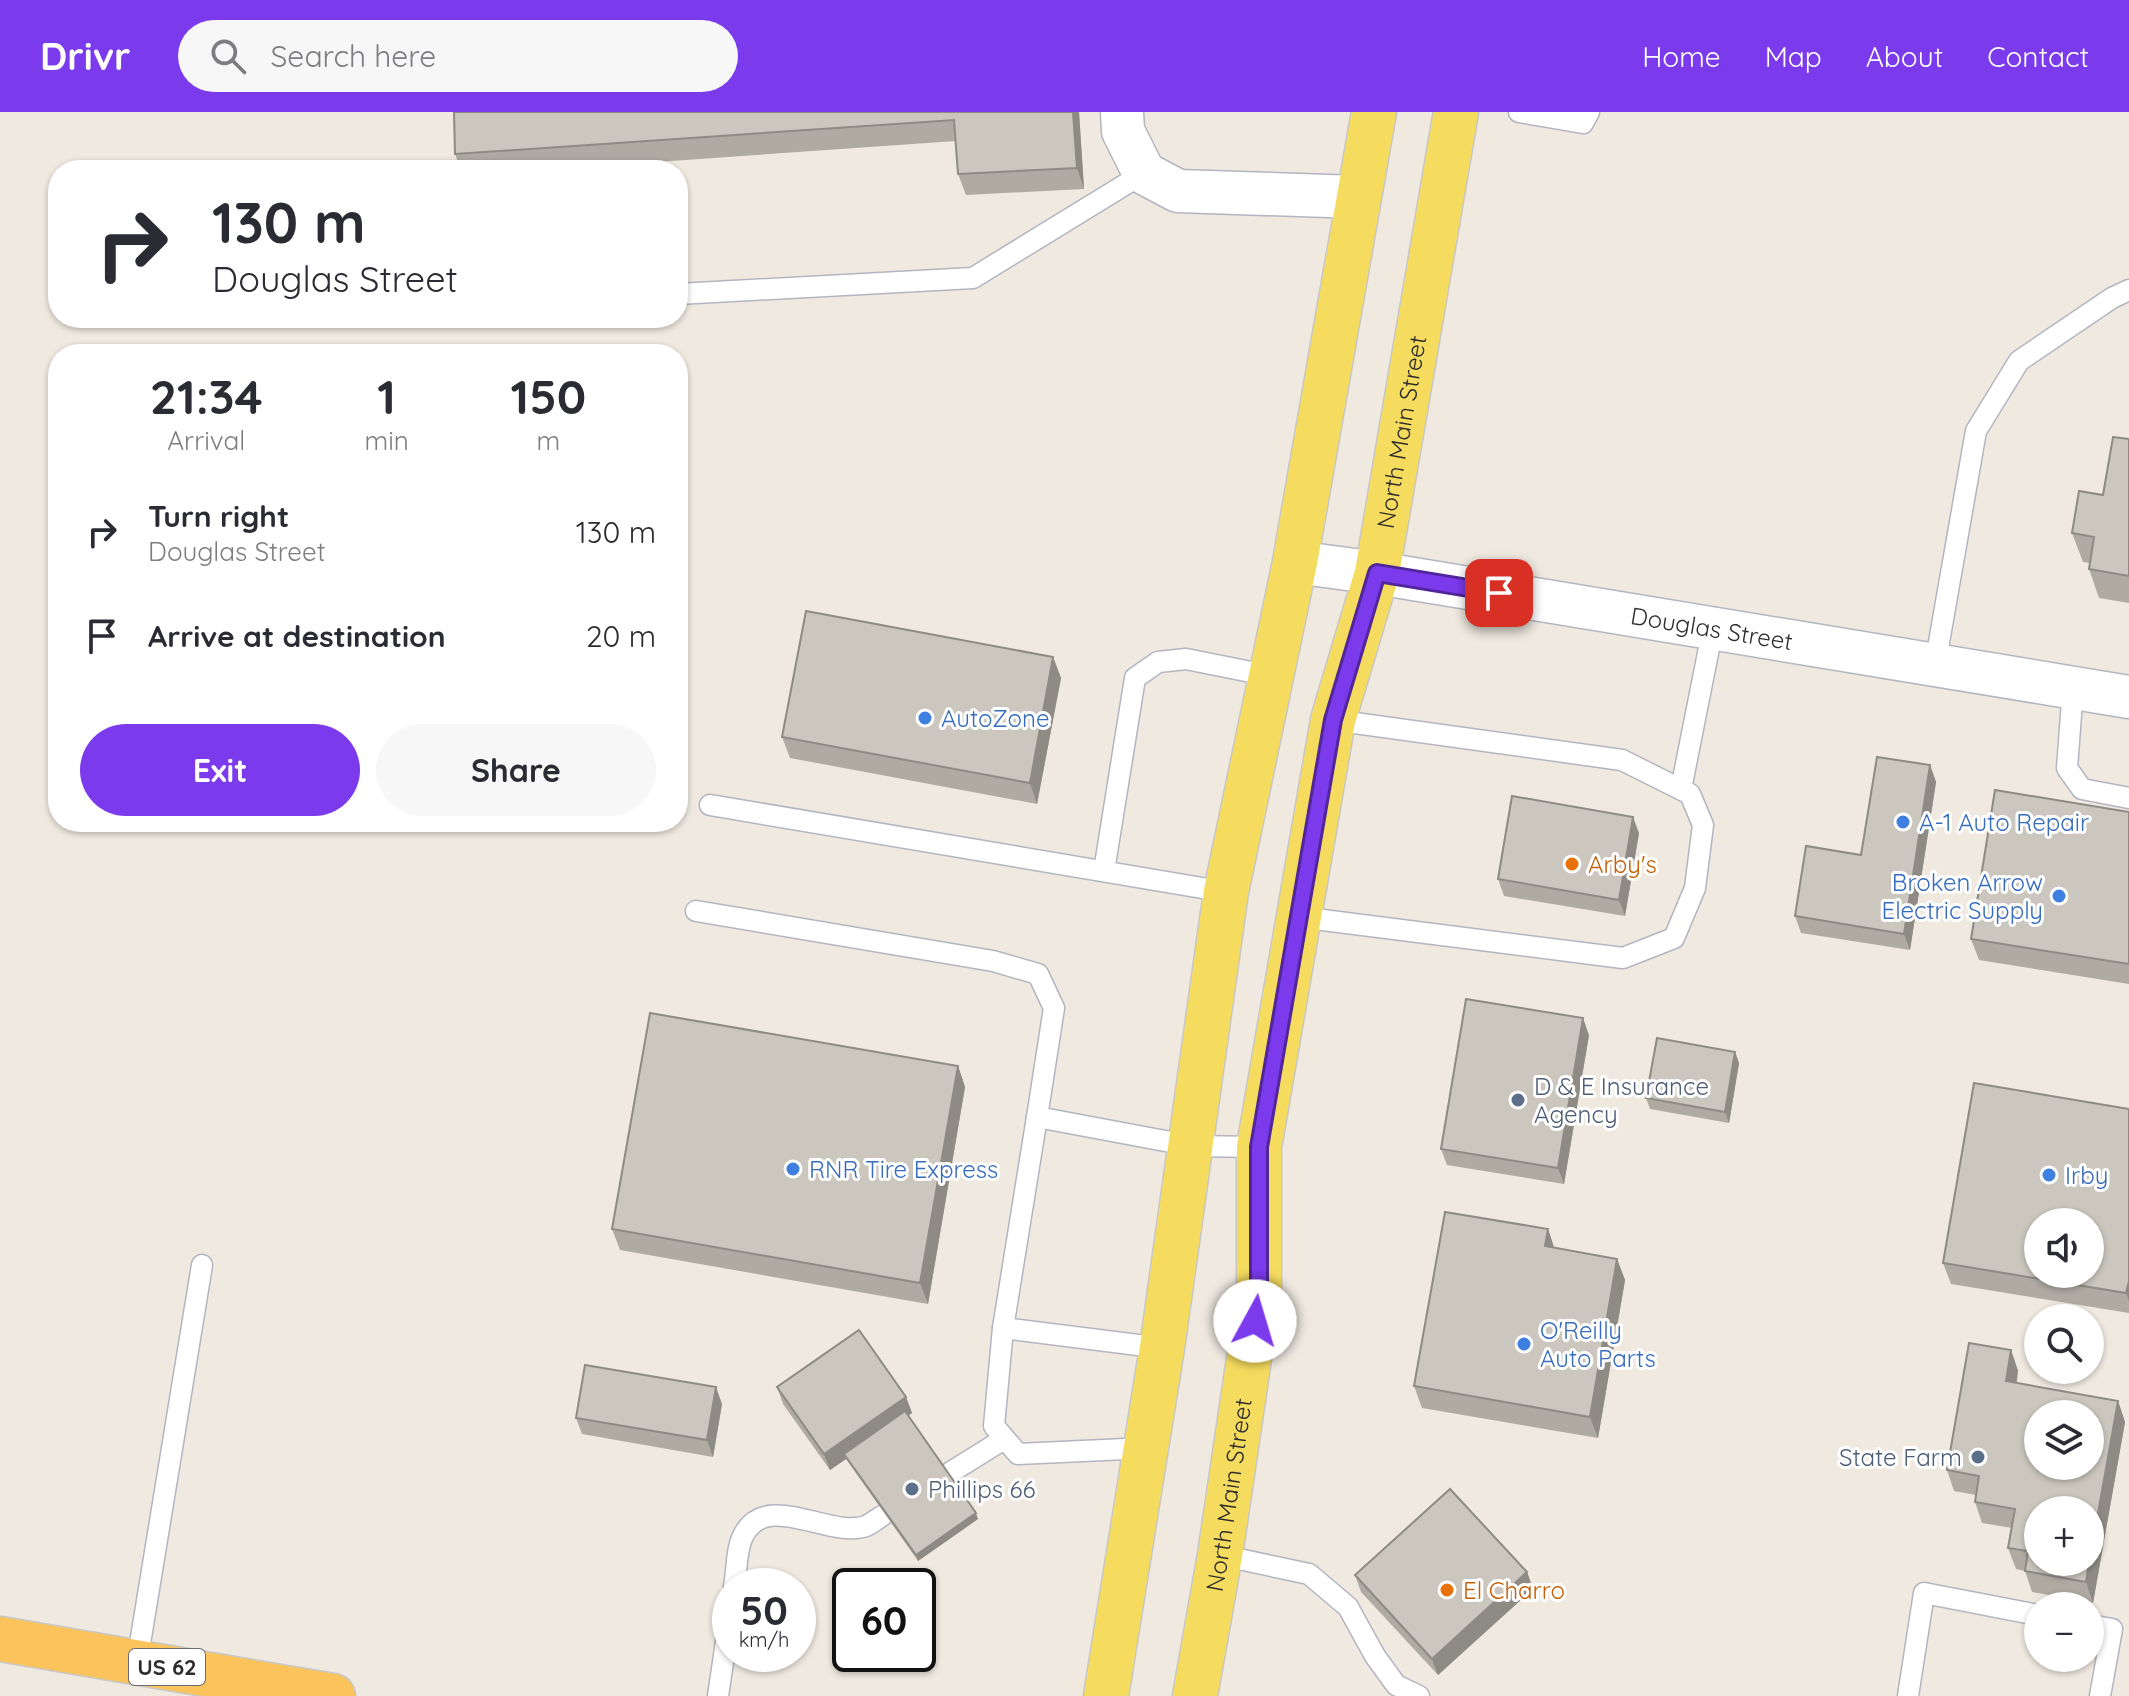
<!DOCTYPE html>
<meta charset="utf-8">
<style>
:root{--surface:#fff;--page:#f7f7f7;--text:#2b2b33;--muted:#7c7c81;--accent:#7c3aed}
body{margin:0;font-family:Quicksand,sans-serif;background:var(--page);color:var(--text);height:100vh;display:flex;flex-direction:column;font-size:30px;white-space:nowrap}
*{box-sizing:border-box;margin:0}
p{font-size:26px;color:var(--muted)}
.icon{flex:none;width:44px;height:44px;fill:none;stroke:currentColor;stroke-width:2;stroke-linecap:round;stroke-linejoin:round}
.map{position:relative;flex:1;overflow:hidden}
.details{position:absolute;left:48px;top:232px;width:640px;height:488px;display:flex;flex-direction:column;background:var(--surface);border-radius:32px;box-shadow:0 2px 6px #0004}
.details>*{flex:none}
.top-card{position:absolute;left:48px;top:48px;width:640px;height:168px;border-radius:32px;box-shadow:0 2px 6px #0004;background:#fff;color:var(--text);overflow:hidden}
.tools{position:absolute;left:2024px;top:1096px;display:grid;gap:16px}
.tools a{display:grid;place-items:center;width:80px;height:80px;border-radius:50%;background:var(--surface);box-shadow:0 2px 6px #0004;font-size:40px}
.speed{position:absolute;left:712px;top:1456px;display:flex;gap:16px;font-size:40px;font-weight:700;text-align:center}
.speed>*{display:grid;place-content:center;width:104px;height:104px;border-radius:50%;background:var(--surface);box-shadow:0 2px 6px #0004;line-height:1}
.speed small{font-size:20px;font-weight:400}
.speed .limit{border:4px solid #111;border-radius:12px;background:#fff;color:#111}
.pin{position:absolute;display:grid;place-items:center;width:68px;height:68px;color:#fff;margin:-34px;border-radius:16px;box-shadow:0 4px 12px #0006}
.me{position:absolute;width:88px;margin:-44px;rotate:6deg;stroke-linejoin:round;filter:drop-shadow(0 0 6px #0008)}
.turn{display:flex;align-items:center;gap:28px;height:168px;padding:0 32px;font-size:36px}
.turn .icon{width:104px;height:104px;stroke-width:2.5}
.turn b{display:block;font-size:56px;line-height:68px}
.eta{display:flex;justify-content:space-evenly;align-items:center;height:136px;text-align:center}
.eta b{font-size:48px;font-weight:700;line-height:56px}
.primary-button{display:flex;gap:16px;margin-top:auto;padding:16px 32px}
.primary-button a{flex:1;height:92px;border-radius:48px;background:var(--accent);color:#fff;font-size:32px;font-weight:700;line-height:92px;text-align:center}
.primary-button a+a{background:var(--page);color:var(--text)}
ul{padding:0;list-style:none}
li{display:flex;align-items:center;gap:24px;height:104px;padding:0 32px}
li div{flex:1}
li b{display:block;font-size:30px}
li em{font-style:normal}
header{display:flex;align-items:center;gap:48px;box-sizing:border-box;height:112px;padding:0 40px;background:var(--accent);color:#fff}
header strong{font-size:38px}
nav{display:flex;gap:44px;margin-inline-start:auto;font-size:28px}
.search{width:560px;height:72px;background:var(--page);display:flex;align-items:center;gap:20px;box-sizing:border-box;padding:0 28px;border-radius:44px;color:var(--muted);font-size:30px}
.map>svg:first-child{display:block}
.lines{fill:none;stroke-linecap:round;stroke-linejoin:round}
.service-casing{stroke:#b3b5c1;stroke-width:23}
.minor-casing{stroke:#b3b5c1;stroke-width:45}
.primary-casing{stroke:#c8c8c8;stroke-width:47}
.trunk-casing{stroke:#c8c8c8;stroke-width:47}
.service{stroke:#fff;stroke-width:20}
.minor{stroke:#fff;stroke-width:42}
.primary{stroke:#f5db5e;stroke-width:44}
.trunk{stroke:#fac35c;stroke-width:44}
.wall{fill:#afaba3}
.shaded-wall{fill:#8e8b85}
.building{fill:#cbc7be;stroke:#8e8b85;stroke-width:2;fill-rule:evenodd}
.route-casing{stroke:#51269a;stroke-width:20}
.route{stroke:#7c3aed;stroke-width:14}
.shop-dot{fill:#3f7fe0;stroke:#fff;stroke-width:3}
.food-dot{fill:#e8710a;stroke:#fff;stroke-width:3}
.service-dot{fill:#5c6f8a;stroke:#fff;stroke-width:3}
.labels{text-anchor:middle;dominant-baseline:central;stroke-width:6;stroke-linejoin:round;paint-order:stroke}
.shield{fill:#fff;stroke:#6c6c6c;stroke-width:2}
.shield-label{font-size:22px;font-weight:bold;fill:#2d2d2d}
.street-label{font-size:24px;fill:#2d2d2d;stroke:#fff}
.shop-label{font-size:24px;fill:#366cbe;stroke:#fff;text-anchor:start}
.food-label{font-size:24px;fill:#c56008;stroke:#fff;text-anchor:start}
.service-label{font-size:24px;fill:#4e5e75;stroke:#fff;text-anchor:start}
</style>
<header>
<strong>Drivr</strong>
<div class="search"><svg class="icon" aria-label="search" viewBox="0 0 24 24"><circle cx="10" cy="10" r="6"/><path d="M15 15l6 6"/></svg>Search here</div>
<nav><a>Home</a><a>Map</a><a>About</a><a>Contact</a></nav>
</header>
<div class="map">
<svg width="2129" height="1584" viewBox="0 0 2129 1584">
<rect width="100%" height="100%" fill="#efe9e0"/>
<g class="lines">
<g class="service-casing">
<g id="service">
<polyline points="1519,0 1583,11 1589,0"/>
<polyline points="678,182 973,166 1144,61"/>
<polyline points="1935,553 1976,319 2019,249 2112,186 2129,178"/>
<polyline points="2073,576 2067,656 2082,677 2129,686"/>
<polyline points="1681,677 1713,516"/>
<polyline points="710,693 1226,780"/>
<polyline points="1104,759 1135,566 1158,550 1186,547 1271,564"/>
<polyline points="696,799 993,849 1038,862 1054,896 1037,1005 1192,1034 1259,1035"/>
<polyline points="1299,805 1623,846 1674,826 1695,776 1703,713 1690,682 1622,648 1333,608"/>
<polyline points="1037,1005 1003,1216 994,1314 1018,1342 1147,1336"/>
<polyline points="1003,1216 1162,1236"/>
<polyline points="951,1360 1004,1327"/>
<polyline points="1220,1443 1309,1462 1348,1495 1375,1544 1396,1573 1419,1584"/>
<path d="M734,1474c3,-15 2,-36 9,-50 23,-47 86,3 123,-10 5,-2 11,-7 16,-10"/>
<polyline points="2090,1513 2112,1517 2100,1584"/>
<polyline points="137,1550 202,1153"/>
<polyline points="718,1584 730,1503"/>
<polyline points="1908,1584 1924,1481 2038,1503"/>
</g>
</g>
<g class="minor-casing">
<g id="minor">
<polyline points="1122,0 1123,19 1144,61 1178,79 1358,85"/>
<path id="s1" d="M1295,450l82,11 752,124"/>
</g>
</g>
<g class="primary-casing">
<g id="primary">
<polyline points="1106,1584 1162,1236 1226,780 1295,450 1374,0"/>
<path id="s2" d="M1195,1584l25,-141 39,-264v-144l74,-427 44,-147 79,-461"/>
</g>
</g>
<g class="trunk-casing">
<polyline id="trunk" points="0,1527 333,1584"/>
</g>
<use href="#service" class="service"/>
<use href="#minor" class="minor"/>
<use href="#primary" class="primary"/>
<use href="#trunk" class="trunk"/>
</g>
<g class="wall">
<polygon points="454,0 1079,0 1084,77 966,83 958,62 956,29 542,58 461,58 455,42"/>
<polygon points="2129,327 2129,491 2099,486 2089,457 2090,451 2083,450 2072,421 2103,383"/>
<polygon points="1053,545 1061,566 1037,692 790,646 782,625"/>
<polygon points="1930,653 1936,670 1910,838 1801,821 1795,804 1861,743"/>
<polygon points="2129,700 2129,872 1979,848 1971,827"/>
<polygon points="1639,721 1625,804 1504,784 1498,767"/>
<polygon points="1589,923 1564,1072 1447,1053 1441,1037"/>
<polygon points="1735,940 1739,951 1729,1011 1650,997 1646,986"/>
<polygon points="958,954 965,975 928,1192 620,1138 612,1117"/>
<polygon points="2129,997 2129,1201 1951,1172 1943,1151"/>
<polygon points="1548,1117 1554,1136 1617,1147 1625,1168 1598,1326 1422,1296 1414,1274"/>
<polygon points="2011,1238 2018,1259 2017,1271 2118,1289 2125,1310 2093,1491 2032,1480 2025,1459 2016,1457 2008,1436 2012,1416 1982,1411 1975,1390 1976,1383 1954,1379 1947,1358"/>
<polygon points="777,1275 906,1285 912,1301 908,1304 978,1407 918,1449 846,1347 830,1358 783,1292"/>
<polygon points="722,1292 713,1345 582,1322 576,1306"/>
<polygon points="1527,1460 1533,1477 1438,1563 1361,1480 1355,1463"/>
</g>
<g class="shaded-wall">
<polygon points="1073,0 1079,0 1084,77 1077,56"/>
<polygon points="1053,545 1061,566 1037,692 1030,671"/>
<polygon points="1930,653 1936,670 1910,838 1904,822"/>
<polygon points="1633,705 1639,721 1625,804 1619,788"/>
<polygon points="1583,906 1589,923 1564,1072 1558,1056"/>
<polygon points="1735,940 1739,951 1729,1011 1725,1000"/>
<polygon points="958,954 965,975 928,1192 920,1171"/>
<polygon points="1548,1117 1555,1138 1545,1134"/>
<polygon points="1617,1147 1625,1168 1598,1326 1590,1305"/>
<polygon points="2128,1169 2129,1170 2129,1189 2126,1181"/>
<polygon points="2011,1238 2018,1259 2013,1290 2006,1269"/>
<polygon points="716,1275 722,1292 713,1345 707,1328"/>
<polygon points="906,1285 912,1301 847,1346 844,1342 846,1347 830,1358 824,1342"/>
<polygon points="2118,1289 2125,1310 2093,1491 2086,1470"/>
<polygon points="976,1401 978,1407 918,1449 916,1443"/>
<polygon points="1527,1460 1533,1477 1438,1563 1432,1547"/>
</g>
<g class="building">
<polygon points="454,0 1073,0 1077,56 958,62 954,8 455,42"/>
<polygon points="2113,325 2129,327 2129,464 2089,457 2094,425 2072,421 2079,379 2103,383"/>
<polygon points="806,499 1053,545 1030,671 782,625"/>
<polygon points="1877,645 1930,653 1904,822 1795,804 1806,734 1861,743"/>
<polygon points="1995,678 2129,700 2129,852 1971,827"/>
<polygon points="1512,684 1633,705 1619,788 1498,767"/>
<polygon points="1466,887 1583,906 1558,1056 1441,1037"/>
<polygon points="650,901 958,954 920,1171 612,1117"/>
<polygon points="1657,926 1735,940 1725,1000 1646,986"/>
<path d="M1974,971l155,26v172l-3,12 -183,-30zM2038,1110h52v52h-52z"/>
<polygon points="1445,1100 1548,1117 1545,1134 1617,1147 1590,1305 1414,1274"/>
<polygon points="859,1218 906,1285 824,1342 777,1275"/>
<path d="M1969,1231l42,7 -5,31 112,20 -28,157v-48h-52v52h51l-3,20 -61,-11 3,-20 -20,-3 7,-39 -40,-7 4,-26 -32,-6zM2038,1302h52v52h-52z"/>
<polygon points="585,1253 716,1275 707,1328 576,1306"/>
<polygon points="905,1299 976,1401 916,1443 844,1342"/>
<polygon points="1450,1377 1527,1460 1432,1547 1355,1463"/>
</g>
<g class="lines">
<g class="route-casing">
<polyline id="route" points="1255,1209 1259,1179 1259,1035 1333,608 1377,461 1499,481"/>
</g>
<use href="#route" class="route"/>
</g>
<g class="shop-dot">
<circle cx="925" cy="606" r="8"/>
<circle cx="1903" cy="710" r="8"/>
<circle cx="2059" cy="784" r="8"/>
<circle cx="793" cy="1057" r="8"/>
<circle cx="2049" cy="1063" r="8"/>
<circle cx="1524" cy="1232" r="8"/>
</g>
<g class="food-dot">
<circle cx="1572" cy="752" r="8"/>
<circle cx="1447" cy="1478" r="8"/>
</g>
<g class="service-dot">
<circle cx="1518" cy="988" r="8"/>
<circle cx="1978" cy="1345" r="8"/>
<circle cx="912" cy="1377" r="8"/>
</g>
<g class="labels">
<rect class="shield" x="129" y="1537" width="76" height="36" rx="6"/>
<g class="shield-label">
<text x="167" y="1555">US 62</text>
</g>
<g class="street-label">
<text stroke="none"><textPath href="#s2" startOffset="1284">North Main Street</textPath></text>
<text stroke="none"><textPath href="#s1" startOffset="422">Douglas Street</textPath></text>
<text stroke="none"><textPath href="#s2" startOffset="204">North Main Street</textPath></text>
</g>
<g class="shop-label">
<text x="941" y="606">AutoZone</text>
<text x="1919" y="710">A-1 Auto Repair</text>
<text x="2043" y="770" text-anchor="end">Broken Arrow<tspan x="2043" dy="28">Electric Supply</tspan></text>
<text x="809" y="1057">RNR Tire Express</text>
<text x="2065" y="1063">Irby</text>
<text x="1540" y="1218">O'Reilly<tspan x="1540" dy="28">Auto Parts</tspan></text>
</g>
<g class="food-label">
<text x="1588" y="752">Arby's</text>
<text x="1463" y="1478">El Charro</text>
</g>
<g class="service-label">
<text x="1534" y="974">D &amp; E Insurance<tspan x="1534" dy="28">Agency</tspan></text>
<text x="1962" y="1345" text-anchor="end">State Farm</text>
<text x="928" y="1377">Phillips 66</text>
</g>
</g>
</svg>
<div class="tools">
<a><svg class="icon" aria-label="sound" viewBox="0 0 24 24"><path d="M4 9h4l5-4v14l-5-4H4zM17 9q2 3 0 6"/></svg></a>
<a><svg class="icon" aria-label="search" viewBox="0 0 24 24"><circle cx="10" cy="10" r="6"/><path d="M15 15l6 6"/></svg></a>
<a><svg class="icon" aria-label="layers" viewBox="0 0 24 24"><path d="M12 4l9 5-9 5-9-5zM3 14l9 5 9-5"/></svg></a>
<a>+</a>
<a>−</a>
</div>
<div class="speed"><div>50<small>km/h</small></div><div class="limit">60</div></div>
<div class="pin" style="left:1499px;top:481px;background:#d93025"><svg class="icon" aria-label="arrive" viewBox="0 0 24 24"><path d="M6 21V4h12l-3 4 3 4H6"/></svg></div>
<svg class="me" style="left:1255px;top:1209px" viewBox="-20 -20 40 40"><circle r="19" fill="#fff"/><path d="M0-13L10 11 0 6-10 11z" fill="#7c3aed"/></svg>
<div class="top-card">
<div class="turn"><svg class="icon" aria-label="right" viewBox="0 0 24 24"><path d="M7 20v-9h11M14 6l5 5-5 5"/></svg><div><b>130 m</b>Douglas Street</div></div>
</div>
<section class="details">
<div class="eta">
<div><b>21:34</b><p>Arrival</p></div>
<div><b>1</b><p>min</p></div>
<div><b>150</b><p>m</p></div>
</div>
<ul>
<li><svg class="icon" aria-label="right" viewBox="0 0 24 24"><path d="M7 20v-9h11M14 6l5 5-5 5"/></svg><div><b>Turn right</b><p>Douglas Street</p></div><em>130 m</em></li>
<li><svg class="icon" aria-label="arrive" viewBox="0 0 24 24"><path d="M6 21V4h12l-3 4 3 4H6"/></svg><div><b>Arrive at destination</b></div><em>20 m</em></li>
</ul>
<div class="primary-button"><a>Exit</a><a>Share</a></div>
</section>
</div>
